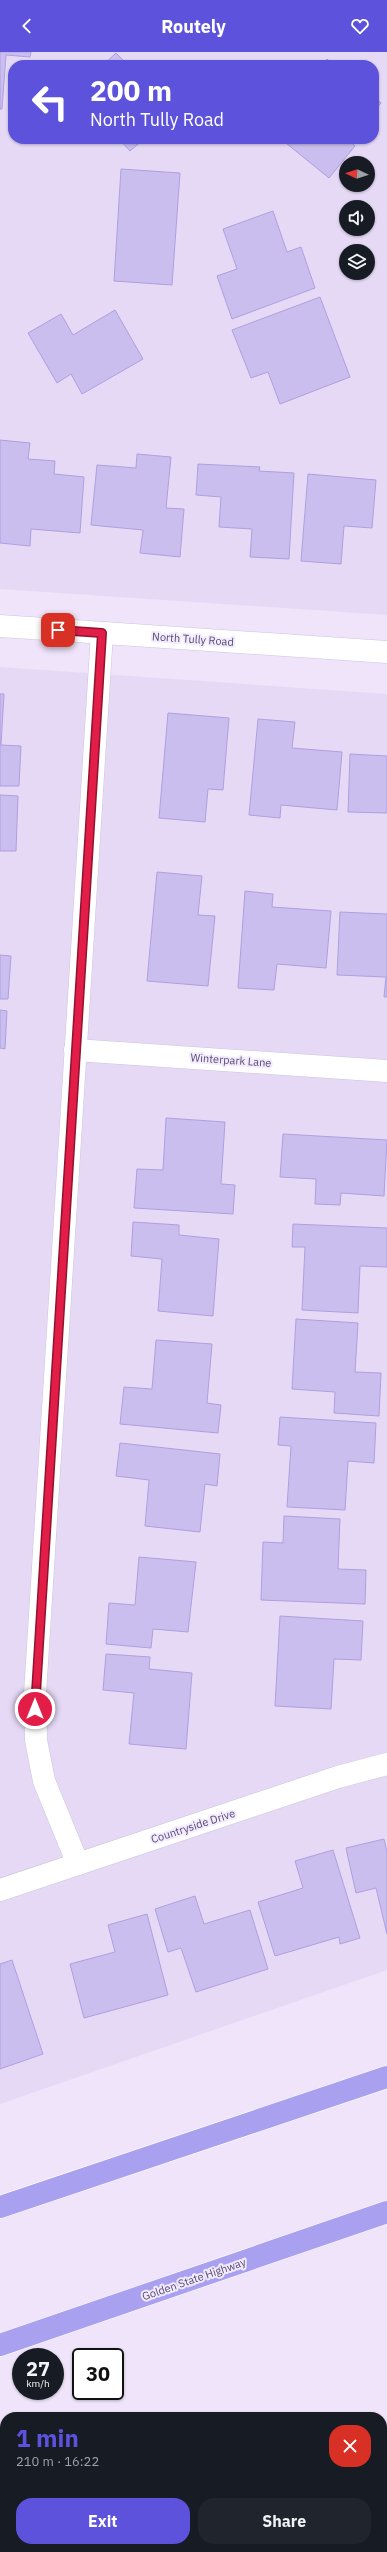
<!DOCTYPE html>
<meta charset="utf-8">
<style>
:root{--surface:#171b24;--page:#20242c;--text:#f1f3f6;--muted:#9ea1a6;--accent:#5c52db}
body{margin:0;font-family:"IBM Plex Sans",sans-serif;background:var(--page);color:var(--text);height:100vh;display:flex;flex-direction:column;font-size:15px;white-space:nowrap}
*{box-sizing:border-box;margin:0}
p{font-size:13px;color:var(--muted)}
.icon{flex:none;width:22px;height:22px;fill:none;stroke:currentColor;stroke-width:2;stroke-linecap:round;stroke-linejoin:round}
.map{position:relative;flex:1;overflow:hidden}
.details{position:absolute;left:0px;top:2360px;width:387px;height:140px;display:flex;flex-direction:column;background:var(--surface);border-radius:16px 16px 0 0;box-shadow:0 1px 3px #0004}
.details>*{flex:none}
.top-card{position:absolute;left:8px;top:8px;width:371px;height:84px;border-radius:16px;box-shadow:0 1px 3px #0004;background:#5c52db;color:#fff;overflow:hidden}
.needle{width:26px;rotate:274deg}
.tools{position:absolute;left:339px;top:104px;display:grid;gap:8px}
.tools a{display:grid;place-items:center;width:36px;height:36px;border-radius:50%;background:var(--surface);box-shadow:0 1px 3px #0004;font-size:20px}
.speed{position:absolute;left:12px;top:2296px;display:flex;gap:8px;font-size:20px;font-weight:700;text-align:center}
.speed>*{display:grid;place-content:center;width:52px;height:52px;border-radius:50%;background:var(--surface);box-shadow:0 1px 3px #0004;line-height:1}
.speed small{font-size:10px;font-weight:400}
.speed .limit{border:2px solid #111;border-radius:6px;background:#fff;color:#111}
.pin{position:absolute;display:grid;place-items:center;width:34px;height:34px;color:#fff;margin:-17px;border-radius:8px;box-shadow:0 2px 6px #0006}
.me{position:absolute;width:44px;margin:-22px;rotate:0deg;stroke-linejoin:round;filter:drop-shadow(0 0 3px #0008)}
.turn{display:flex;align-items:center;gap:14px;height:84px;padding:0 16px;font-size:18px}
.turn .icon{width:52px;height:52px;stroke-width:2.5}
.turn b{display:block;font-size:28px;line-height:34px}
.round{display:grid;place-items:center;flex:none;width:42px;height:42px;border-radius:16px;background:var(--page)}
.summary{display:flex;align-items:center;justify-content:space-between;height:68px;padding:0 16px}
h1{font-size:24px;font-weight:700;line-height:30px;color:var(--accent)}
.cta{display:flex;gap:8px;margin-top:auto;padding:8px 16px}
.cta a{flex:1;height:46px;border-radius:16px;background:var(--accent);color:#fff;font-size:16px;font-weight:700;line-height:46px;text-align:center}
.cta a+a{background:var(--page);color:var(--text)}
header{display:flex;justify-content:space-between;align-items:center;height:52px;padding:0 16px;background:var(--accent);color:#fff;font-size:18px;font-weight:700}
.map>svg:first-child{display:block}
.residential{fill:#e5d9f6;fill-rule:evenodd}
.building{fill:#cabeee;stroke:#aea0df}
.lines{fill:none;stroke-linecap:round;stroke-linejoin:round}
.minor-casing{stroke:#ccc4e0;stroke-width:23}
.highway-casing{stroke:#fff;stroke-width:23}
.minor{stroke:#fff;stroke-width:22}
.highway{stroke:#a9a0f0;stroke-width:22}
.route-casing{stroke:#92132f;stroke-width:10}
.route{stroke:#e11d48;stroke-width:7}
.labels{text-anchor:middle;dominant-baseline:central;stroke-width:4;stroke-linejoin:round;paint-order:stroke}
.street-label{font-size:11px;fill:#534c71;stroke:#f3eafe}
</style>
<header><svg class="icon" aria-label="back" viewBox="0 0 24 24"><path d="M15 5l-7 7 7 7"/></svg>Routely<svg class="icon" aria-label="heart" viewBox="0 0 24 24"><path d="M12 20l-8-8c-3-5 5-10 8-4 3-6 11-1 8 4z"/></svg></header>
<div class="map">
<svg width="387" height="2500" viewBox="0 0 387 2500">
<rect width="100%" height="100%" fill="#efe4fa"/>
<g class="residential">
<path d="M0,0h387v563l-387,-26zM13,13h361v74h-361zM346,111h22v22h-22zM346,155h22v22h-22zM346,199h22v22h-22z"/>
<polygon points="0,615 387,642 387,1918 0,2052"/>
</g>
<g class="building">
<polygon points="0,0 31,0 30,5 6,3 2,57 0,57"/>
<polygon points="116,1 128,13 103,13"/>
<polygon points="327,7 334,13 321,13"/>
<polygon points="374,45 381,51 374,59"/>
<polygon points="119,87 144,87 130,99"/>
<polygon points="281,87 352,87 350,89 355,94 329,126"/>
<polygon points="121,117 180,121 172,233 114,229"/>
<polygon points="273,159 287,200 301,195 315,236 232,267 217,224 237,217 223,177"/>
<polygon points="320,245 350,325 280,352 268,320 251,326 232,278"/>
<polygon points="115,258 143,307 82,342 71,322 57,331 28,281 61,262 73,283"/>
<polygon points="0,388 30,391 28,407 55,409 54,422 84,425 80,481 31,477 30,494 0,491"/>
<polygon points="137,402 171,405 166,456 184,457 180,505 140,501 143,478 91,473 97,413 136,416"/>
<polygon points="198,412 260,415 259,419 294,421 289,507 250,505 252,477 219,475 221,445 196,443"/>
<polygon points="308,422 376,428 372,476 344,474 341,512 301,509"/>
<polygon points="0,642 4,642 1,693 21,694 19,734 0,734"/>
<polygon points="168,661 229,666 223,738 208,737 205,770 159,766"/>
<polygon points="258,667 295,670 292,696 342,700 337,758 281,753 280,766 249,763"/>
<polygon points="350,702 387,704 387,761 348,760"/>
<polygon points="0,743 18,744 16,799 0,799"/>
<polygon points="157,820 202,824 198,863 215,864 208,934 147,929"/>
<polygon points="245,839 273,842 272,855 331,859 326,916 277,912 274,938 238,936"/>
<polygon points="340,860 387,862 387,945 384,945 386,925 337,923"/>
<polygon points="0,903 11,904 8,947 0,947"/>
<polygon points="0,958 7,959 5,997 0,996"/>
<polygon points="166,1066 225,1070 221,1132 235,1133 233,1162 134,1156 137,1117 163,1118"/>
<polygon points="283,1082 387,1088 384,1144 341,1141 340,1153 315,1152 316,1127 280,1125"/>
<polygon points="133,1170 179,1173 179,1183 219,1187 213,1264 158,1259 162,1207 131,1204"/>
<polygon points="293,1172 387,1176 387,1215 360,1214 358,1261 302,1258 305,1195 292,1195"/>
<polygon points="296,1267 358,1271 355,1320 381,1321 379,1364 334,1361 335,1340 292,1337"/>
<polygon points="156,1288 212,1292 207,1351 221,1353 218,1381 120,1372 124,1335 152,1337"/>
<polygon points="280,1365 376,1371 374,1411 348,1409 345,1458 287,1455 291,1394 278,1393"/>
<polygon points="120,1391 220,1402 217,1434 205,1432 200,1480 145,1474 149,1428 116,1424"/>
<polygon points="284,1464 340,1467 338,1517 366,1518 365,1552 261,1548 263,1490 283,1491"/>
<polygon points="139,1505 196,1510 188,1580 153,1577 151,1596 106,1592 109,1551 135,1553"/>
<polygon points="280,1564 363,1569 361,1608 334,1607 331,1657 275,1654"/>
<polygon points="106,1602 150,1605 149,1617 192,1621 186,1697 129,1692 134,1641 103,1638"/>
<polygon points="384,1787 387,1800 387,1882 376,1836 356,1841 346,1796"/>
<polygon points="333,1798 360,1886 340,1892 339,1885 275,1904 258,1850 303,1836 295,1809"/>
<polygon points="195,1844 204,1872 250,1858 268,1917 196,1940 181,1896 168,1900 155,1857"/>
<polygon points="147,1862 168,1943 84,1966 70,1912 115,1900 108,1873"/>
<polygon points="12,1908 43,2002 0,2017 0,1912"/>
</g>
<g class="lines">
<g class="minor-casing">
<g id="minor">
<polyline points="0,574 387,600"/>
<polyline points="75,998 387,1019"/>
<polyline points="78,1812 44,1729 36,1688 35,1642 102,581"/>
<polyline points="0,1838 338,1725 387,1712"/>
</g>
</g>
<g class="highway-casing">
<g id="highway">
<polyline points="0,2155 387,2025"/>
<polyline points="0,2293 387,2160"/>
</g>
</g>
<use href="#minor" class="minor"/>
<use href="#highway" class="highway"/>
</g>
<g class="lines">
<g class="route-casing">
<polyline id="route" points="35,1657 102,581 58,578"/>
</g>
<use href="#route" class="route"/>
</g>
<g class="labels">
<g class="street-label">
<text transform="translate(193 587) rotate(4)">North Tully Road</text>
<text transform="translate(231 1008) rotate(4)">Winterpark Lane</text>
<text transform="translate(193 1774) rotate(-18)">Countryside Drive</text>
<text transform="translate(194 2227) rotate(-19)">Golden State Highway</text>
</g>
</g>
</svg>
<div class="tools">
<a><svg class="needle" viewBox="-14 -14 28 28"><path d="M0-13l5 13h-10z" fill="#e53935"/><path d="M0 13l5-13h-10z" fill="#9ea1a6"/></svg></a>
<a><svg class="icon" aria-label="sound" viewBox="0 0 24 24"><path d="M4 9h4l5-4v14l-5-4H4zM17 9q2 3 0 6"/></svg></a>
<a><svg class="icon" aria-label="layers" viewBox="0 0 24 24"><path d="M12 4l9 5-9 5-9-5zM3 14l9 5 9-5"/></svg></a>
</div>
<div class="speed"><div>27<small>km/h</small></div><div class="limit">30</div></div>
<div class="pin" style="left:58px;top:578px;background:#d93025"><svg class="icon" aria-label="arrive" viewBox="0 0 24 24"><path d="M6 21V4h12l-3 4 3 4H6"/></svg></div>
<svg class="me" style="left:35px;top:1657px" viewBox="-20 -20 40 40"><circle r="17" fill="#e11d48" stroke="#fff" stroke-width="3"/><path d="M0-11L8 9 0 5-8 9z" fill="#fff"/></svg>
<div class="top-card">
<div class="turn"><svg class="icon" aria-label="left" viewBox="0 0 24 24"><path d="M17 20v-9H6M10 6l-5 5 5 5"/></svg><div><b>200 m</b>North Tully Road</div></div>
</div>
<section class="details">
<div class="summary"><div><h1>1 min</h1><p>210 m · 16:22</p></div><a class="round" style="background:#d93025;color:#fff"><svg class="icon" aria-label="close" viewBox="0 0 24 24"><path d="M6 6l12 12M18 6L6 18"/></svg></a></div>
<div class="cta"><a>Exit</a><a>Share</a></div>
</section>
</div>
